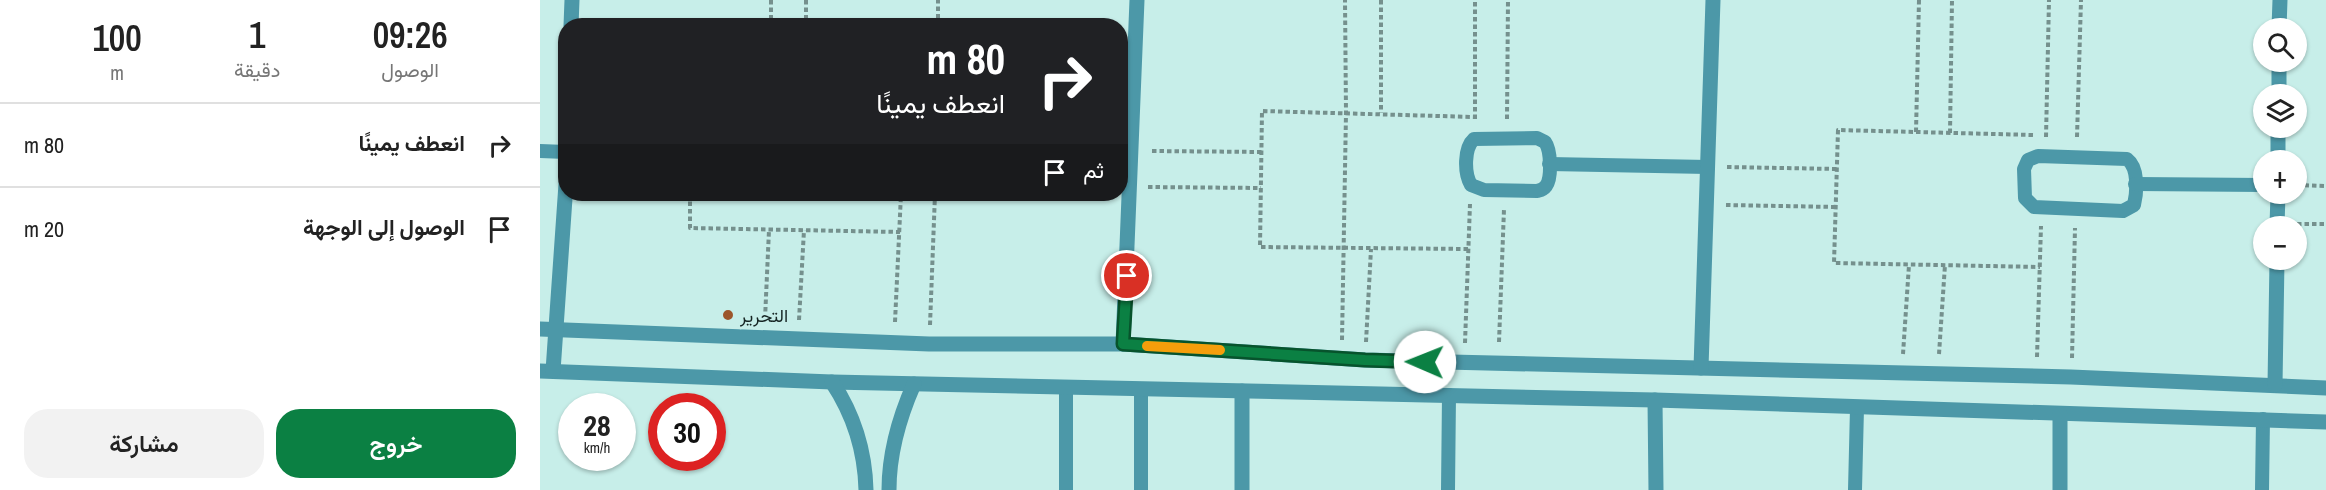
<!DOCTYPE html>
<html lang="ar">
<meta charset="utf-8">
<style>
:root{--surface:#fff;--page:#f2f2f2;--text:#222;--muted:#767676;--line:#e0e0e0;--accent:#0b8043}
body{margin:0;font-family:"Archivo Narrow",Vazirmatn,sans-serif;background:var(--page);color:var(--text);direction:rtl;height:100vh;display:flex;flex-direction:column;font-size:22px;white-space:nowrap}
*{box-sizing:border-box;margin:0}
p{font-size:20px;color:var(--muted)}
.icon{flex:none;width:33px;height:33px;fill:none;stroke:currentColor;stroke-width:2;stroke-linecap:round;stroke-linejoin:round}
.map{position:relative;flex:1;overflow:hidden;direction:ltr}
.sheet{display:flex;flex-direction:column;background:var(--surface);width:540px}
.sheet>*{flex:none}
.hud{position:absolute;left:18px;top:18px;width:570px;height:183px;border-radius:24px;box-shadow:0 2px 4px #0004;direction:rtl;background:#202124;color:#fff;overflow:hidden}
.fabs{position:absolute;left:1713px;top:18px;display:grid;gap:12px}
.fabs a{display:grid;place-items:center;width:54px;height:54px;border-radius:50%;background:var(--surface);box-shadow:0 2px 4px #0004;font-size:30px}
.speed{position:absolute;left:18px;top:393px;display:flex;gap:12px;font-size:30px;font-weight:700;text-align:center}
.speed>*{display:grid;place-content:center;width:78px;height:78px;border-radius:50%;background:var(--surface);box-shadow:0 2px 4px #0004;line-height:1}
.speed small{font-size:15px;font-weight:400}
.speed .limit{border:9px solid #d22;background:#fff;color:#111}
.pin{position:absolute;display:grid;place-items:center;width:51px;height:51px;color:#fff;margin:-26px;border:3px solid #fff;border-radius:50%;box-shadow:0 2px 6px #0007}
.me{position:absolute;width:66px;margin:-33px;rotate:271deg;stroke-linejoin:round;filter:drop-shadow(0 0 4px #0008)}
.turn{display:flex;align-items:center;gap:21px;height:126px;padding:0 24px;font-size:27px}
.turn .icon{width:78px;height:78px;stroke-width:2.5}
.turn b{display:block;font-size:42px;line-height:51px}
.then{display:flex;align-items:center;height:57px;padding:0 24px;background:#0003;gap:12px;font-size:22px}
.eta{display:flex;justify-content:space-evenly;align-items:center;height:102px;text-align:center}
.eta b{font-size:36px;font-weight:600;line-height:42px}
.button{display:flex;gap:12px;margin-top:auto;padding:12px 24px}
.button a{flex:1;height:69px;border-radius:24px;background:var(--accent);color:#fff;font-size:24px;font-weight:600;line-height:69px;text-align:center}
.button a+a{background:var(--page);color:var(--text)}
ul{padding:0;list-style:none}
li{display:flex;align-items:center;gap:18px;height:84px;padding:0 24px;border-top:2px solid var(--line)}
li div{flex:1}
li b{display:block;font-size:22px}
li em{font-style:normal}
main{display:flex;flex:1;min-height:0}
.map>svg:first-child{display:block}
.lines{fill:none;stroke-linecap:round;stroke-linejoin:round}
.path{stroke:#75908d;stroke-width:4;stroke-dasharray:4.5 3;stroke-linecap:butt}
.lane{stroke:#4c98a8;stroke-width:14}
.street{stroke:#4c98a8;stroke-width:15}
.route-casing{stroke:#07532c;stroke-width:15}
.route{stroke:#0b8043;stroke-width:10}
.slow{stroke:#f59e0b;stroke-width:10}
.poi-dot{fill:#9c562b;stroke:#c7eee9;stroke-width:2}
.labels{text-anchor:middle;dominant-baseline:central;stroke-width:5;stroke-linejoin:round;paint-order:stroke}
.poi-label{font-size:18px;fill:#162523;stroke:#c7eee9;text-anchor:start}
</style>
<main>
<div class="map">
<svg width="1786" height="490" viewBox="0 0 1786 490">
<rect width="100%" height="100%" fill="#c7eee9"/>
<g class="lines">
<g class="path">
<polyline points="231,0 231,26"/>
<polyline points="266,0 266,26"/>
<polyline points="841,0 841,113"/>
<polyline points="398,26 398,0"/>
<polyline points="935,119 935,0"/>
<polyline points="967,119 968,0"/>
<polyline points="1376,132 1379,0"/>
<polyline points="1410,133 1412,0"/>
<polyline points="1493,135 1298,130 1294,263 1500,267"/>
<polyline points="1506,137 1509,0"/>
<polyline points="1537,137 1541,0"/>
<polyline points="612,151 722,152"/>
<polyline points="1187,167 1297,169"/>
<polyline points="1757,185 1786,186"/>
<polyline points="608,187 721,188"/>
<polyline points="150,194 150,228 360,232"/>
<polyline points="1186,205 1296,207"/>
<polyline points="1757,224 1786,224"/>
<polyline points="928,249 720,247 722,111 934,117"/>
<polyline points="225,319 229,230"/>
<polyline points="259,320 264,230"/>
<polyline points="355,322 361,194"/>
<polyline points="390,325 395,194"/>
<polyline points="802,340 806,113 805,0"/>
<polyline points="826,342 831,249"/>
<polyline points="959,342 964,209"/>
<polyline points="925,343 930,204"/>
<polyline points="1363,354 1369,265"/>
<polyline points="1399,354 1405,265"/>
<polyline points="1497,357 1501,226"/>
<polyline points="1532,358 1535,228"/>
</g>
<g class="lane">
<path d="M997,138l8,4c6,8 7,36 1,44 -3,4 -5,4 -9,5l-53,-1 -13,-5c-7,-12 -7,-37 3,-46z"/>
<polyline points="0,151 26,152"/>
<path d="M1498,156l89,3c12,9 10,33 7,46l-11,6 -89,-4 -9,-9 -1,-29 4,-9z"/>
<polyline points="1009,164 1168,167"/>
<polyline points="1595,184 1724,185"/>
<polyline points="526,490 526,387"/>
<polyline points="601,490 601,389"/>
<polyline points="908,490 909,395"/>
<polyline points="1315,490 1317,408"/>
<polyline points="1722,490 1723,419"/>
</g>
<g class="street">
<polyline points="31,26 32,0"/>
<polyline points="1739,28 1740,0"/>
<polyline points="1739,94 1739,62"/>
<polyline points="1738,160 1738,128"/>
<polyline points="1737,226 1738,194"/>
<polyline points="0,329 389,344 583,344 825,360 1531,377 1786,388"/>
<polyline points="583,344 597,0"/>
<polyline points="1161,368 1173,0"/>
<polyline points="0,371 292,382 1115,400 1786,422"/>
<polyline points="13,371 26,184"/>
<path d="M292,382c22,33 33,68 34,108"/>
<polyline points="1735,385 1737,260"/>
<polyline points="1115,400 1116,490"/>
<polyline points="1520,414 1520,490"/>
<path d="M349,490c0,-38 10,-72 25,-106"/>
<polyline points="702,490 702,391"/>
</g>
</g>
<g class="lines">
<g class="route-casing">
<polyline id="route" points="587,276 583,344 825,360 885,362"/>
</g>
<use href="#route" class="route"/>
<polyline class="slow" points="607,346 680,350"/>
</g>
<circle class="poi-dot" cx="188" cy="315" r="6"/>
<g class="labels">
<g class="poi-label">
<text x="200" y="315">التحرير</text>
</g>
</g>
</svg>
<div class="fabs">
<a><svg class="icon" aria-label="search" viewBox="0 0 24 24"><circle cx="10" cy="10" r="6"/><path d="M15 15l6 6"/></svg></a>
<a><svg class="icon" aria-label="layers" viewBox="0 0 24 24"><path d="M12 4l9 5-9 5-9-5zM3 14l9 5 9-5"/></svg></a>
<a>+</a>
<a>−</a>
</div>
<div class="speed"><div>28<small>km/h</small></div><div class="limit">30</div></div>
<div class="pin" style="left:587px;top:276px;background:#d93025"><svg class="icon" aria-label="arrive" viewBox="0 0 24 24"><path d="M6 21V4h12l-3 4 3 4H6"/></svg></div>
<svg class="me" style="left:885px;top:362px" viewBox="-20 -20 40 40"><circle r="19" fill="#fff"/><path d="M0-13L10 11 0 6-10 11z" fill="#0b8043"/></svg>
<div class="hud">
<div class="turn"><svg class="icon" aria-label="right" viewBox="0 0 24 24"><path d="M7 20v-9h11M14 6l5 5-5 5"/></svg><div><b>80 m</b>انعطف يمينًا</div></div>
<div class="then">ثم<svg class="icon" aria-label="arrive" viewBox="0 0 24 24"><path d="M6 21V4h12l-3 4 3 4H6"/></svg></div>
</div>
</div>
<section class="sheet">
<div class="eta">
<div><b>09:26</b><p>الوصول</p></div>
<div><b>1</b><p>دقيقة</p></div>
<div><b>100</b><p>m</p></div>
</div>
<ul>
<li><svg class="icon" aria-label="right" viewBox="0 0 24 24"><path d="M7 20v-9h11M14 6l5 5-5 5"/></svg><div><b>انعطف يمينًا</b></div><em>80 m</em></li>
<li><svg class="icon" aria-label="arrive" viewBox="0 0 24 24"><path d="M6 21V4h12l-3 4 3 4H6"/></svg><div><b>الوصول إلى الوجهة</b></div><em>20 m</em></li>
</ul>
<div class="button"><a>خروج</a><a>مشاركة</a></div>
</section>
</main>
